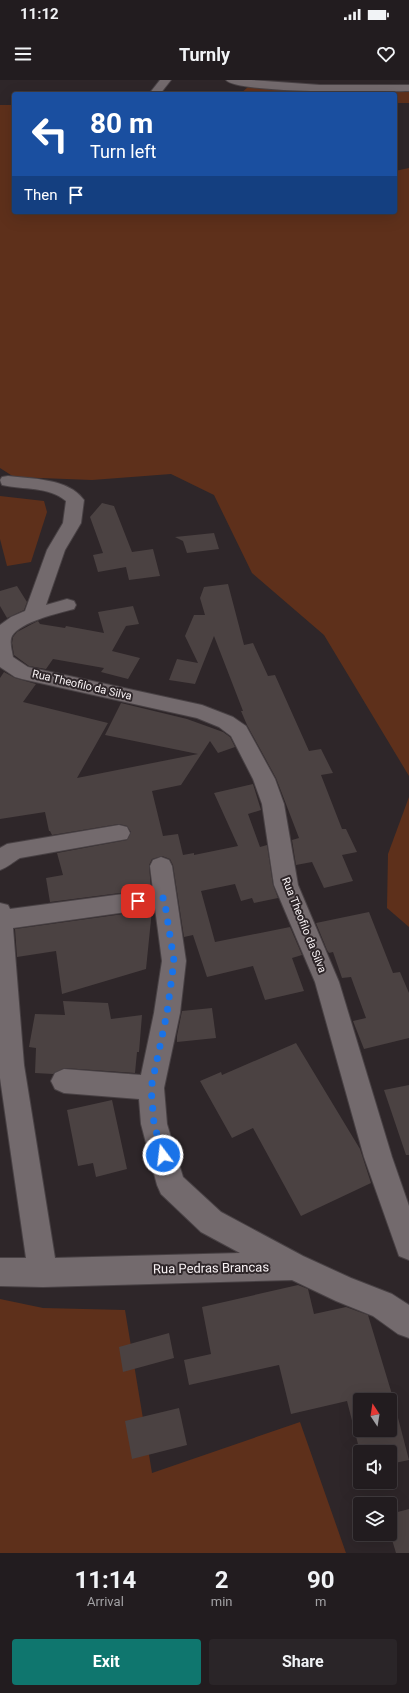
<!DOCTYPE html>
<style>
:root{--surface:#221c1f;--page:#2a2528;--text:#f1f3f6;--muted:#a2a1a4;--line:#3f3a3d;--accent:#0f766e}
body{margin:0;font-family:Roboto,sans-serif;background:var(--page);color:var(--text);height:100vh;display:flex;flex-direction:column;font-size:15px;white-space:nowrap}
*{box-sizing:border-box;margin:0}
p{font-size:13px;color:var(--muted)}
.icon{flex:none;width:22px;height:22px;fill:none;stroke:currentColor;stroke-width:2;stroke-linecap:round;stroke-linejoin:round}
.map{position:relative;height:1473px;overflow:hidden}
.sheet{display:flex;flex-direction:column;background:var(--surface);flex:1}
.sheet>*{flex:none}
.banner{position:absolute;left:12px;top:12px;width:385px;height:122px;border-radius:4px;box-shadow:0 4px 16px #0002,0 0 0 1px var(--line);background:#1a4fa0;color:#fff;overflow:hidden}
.needle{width:26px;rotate:348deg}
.tools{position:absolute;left:353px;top:1313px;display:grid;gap:8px}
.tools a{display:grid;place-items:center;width:44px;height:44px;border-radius:4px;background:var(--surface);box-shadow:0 4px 16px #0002,0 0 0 1px var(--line);font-size:20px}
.pin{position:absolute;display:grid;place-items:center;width:34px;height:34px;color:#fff;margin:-17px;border-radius:8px;box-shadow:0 2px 6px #0006}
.me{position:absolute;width:44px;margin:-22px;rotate:345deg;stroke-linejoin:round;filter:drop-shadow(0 0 3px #0008)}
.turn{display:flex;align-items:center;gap:14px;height:84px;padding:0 12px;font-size:18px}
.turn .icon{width:52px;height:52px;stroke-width:2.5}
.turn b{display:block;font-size:28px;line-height:34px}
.then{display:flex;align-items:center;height:38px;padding:0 12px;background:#0003;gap:8px;font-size:15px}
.eta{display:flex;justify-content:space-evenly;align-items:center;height:68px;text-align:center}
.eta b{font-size:24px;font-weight:700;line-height:28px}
.primary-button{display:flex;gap:8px;margin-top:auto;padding:8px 12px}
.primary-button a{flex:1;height:46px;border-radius:4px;background:var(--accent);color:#fff;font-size:16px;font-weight:700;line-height:46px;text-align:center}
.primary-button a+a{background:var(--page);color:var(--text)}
.status{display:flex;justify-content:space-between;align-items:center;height:28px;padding:0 20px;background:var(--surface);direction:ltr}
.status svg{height:11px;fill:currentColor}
header{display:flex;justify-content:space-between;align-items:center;height:52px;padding:0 12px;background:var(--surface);font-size:18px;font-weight:700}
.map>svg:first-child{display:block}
.green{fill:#5e301b}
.building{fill:#4b4242;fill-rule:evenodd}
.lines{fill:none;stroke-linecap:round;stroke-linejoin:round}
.minor-casing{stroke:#484144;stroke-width:2}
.tertiary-casing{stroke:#484144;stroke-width:2}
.minor{fill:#736a6d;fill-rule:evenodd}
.tertiary{fill:#736a6d;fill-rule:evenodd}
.route{stroke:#1a73e8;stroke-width:7;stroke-dasharray:0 12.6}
.labels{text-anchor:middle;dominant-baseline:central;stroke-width:4;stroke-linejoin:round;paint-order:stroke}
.street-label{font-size:11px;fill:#f9f3f5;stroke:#2e2629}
.near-street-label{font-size:13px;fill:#f9f3f5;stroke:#2e2629}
</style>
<div class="status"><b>11:12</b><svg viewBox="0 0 49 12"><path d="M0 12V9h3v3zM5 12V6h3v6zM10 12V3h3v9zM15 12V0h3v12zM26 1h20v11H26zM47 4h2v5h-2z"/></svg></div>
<header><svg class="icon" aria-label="menu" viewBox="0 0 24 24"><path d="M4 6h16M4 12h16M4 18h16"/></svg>Turnly<svg class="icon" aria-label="heart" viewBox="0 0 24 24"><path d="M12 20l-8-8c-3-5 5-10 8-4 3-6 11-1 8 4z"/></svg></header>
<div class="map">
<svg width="409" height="1473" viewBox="0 0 409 1473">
<rect width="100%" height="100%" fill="#2e2629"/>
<g class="green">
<polygon points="248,7 311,12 409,10 409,23 395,23 395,14 240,14"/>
<polygon points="0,25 14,25 14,132 395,132 395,91 409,88 409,696 324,555 252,493 214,415 171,394 92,400 14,397 0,388"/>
<polygon points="0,416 44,421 47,432 31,482 7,486 0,459"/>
<polygon points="409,717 409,847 387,828 388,774"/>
<polygon points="0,1219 43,1228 125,1230 152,1393 300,1342 346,1473 0,1473"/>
</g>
<g class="building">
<polygon points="102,423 114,426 132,472 153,469 160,496 129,500 126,487 98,492 93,475 103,473 90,437"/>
<polygon points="214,453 219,469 187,473 183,461 175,457"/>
<polygon points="228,504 244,565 253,563 268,596 275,595 309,671 321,669 333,693 321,695 342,749 346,749 357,772 342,775 353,801 324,808 312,782 296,785 292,760 299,758 276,698 247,645 241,631 243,631 214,556 195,604 169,600 177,579 198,583 185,556 194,535 205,535 200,518 204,507"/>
<polygon points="17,506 27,522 24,530 7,538 0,526 0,511"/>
<polygon points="133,526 139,544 126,546 112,571 140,578 128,599 101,592 104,588 53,579 46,589 29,586 14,575 12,563 13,557 17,552 32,544 38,541 40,544 65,548 66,546 104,553 98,532"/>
<polygon points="4,592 15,598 36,604 23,622 108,643 77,698 198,674 105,655 121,623 187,639 223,652 230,657 235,667 218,673 210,661 181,705 152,711 163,756 178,754 183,775 194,773 194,775 238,766 214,713 253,704 261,730 248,734 260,767 267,765 273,805 278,818 254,823 252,818 241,821 235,804 201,811 215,862 290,847 302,875 292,878 304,911 265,920 253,886 207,897 193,855 184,857 173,785 170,779 162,776 152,779 149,785 151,809 50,822 46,798 63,795 57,773 127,760 131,752 127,746 119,744 52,755 50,751 49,751 45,732 0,739 0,598"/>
<polygon points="152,830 146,889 62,914 56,871 17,877 15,849"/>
<polygon points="369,832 393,893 400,892 409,913 409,958 364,969 353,941 366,938 351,897 342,898 333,872 329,873 327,870 316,843"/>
<polygon points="63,921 108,923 111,939 142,935 139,972 137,972 135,993 64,988 53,994 35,993 36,968 29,967 35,934 65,935"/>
<polygon points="212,928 216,958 177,962 177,956 182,931"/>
<polygon points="296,963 360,1069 371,1103 301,1136 253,1048 232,1058 200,1001 221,992 222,995"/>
<polygon points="409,1005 409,1075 406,1075 384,1010"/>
<polygon points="112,1020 127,1089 96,1097 93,1083 78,1086 67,1030"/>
<path d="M298,1205l10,4 6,25 32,-7 22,8 23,76 18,69 -19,4v-12h-30l-13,-51 -56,13 -12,-49 -90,20 -5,-25 27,-6 -9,-47zM360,1320h30v30h-30z"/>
<polygon points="169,1253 174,1278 123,1292 119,1267"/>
<polygon points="179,1328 187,1365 132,1379 125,1341"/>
<polygon points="409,1429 409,1473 396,1473 390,1453 390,1434"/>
</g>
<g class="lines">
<g class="minor-casing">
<g id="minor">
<polygon points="160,0 171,0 160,14 149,14"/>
<path d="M8,396c24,3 60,2 76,24l-3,23 -16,27 -19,55 21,-6 7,2 2,4 -2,4c-15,4 -54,13 -62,27 -3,6 0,14 1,21l15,10 174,38 31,12 13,9 29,53 9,25 14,81 41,97 53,175 17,49v54l-10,-4 -35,-99 -49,-175 -41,-97 -12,-81 -9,-25 -22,-43 -12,-9 -22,-9 -175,-39 -7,-2 -15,-10v-42l11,-8 14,-6 22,-61 16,-27 3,-22c-17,-15 -43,-11 -64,-16l-2,-5 2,-3z"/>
<path d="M119,745l8,2 3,6 -3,6 -107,19c-7,4 -12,9 -20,12v-22l7,-4z"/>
<path d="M161,777l8,3 3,6 14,95 -6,52 -16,75 3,36 16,53 38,35 82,44 48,22 41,16 17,11v33l-11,-4 -25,-18 -37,-15 -44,-21 -249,7 -43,-1v-28h26l-26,-180v-175l8,2 2,4 143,-19 -3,-24 3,-6zM155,828l7,53 -8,52 -13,62 -77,-6 -9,4 -4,8 4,8 9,4 75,6 2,25 16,61 4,9 40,38 39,21 -185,5 -31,-193 -11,-137z"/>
</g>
</g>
<g class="tertiary-casing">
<path id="tertiary" d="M226,0h25l69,5h89v6c-25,1 -172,3 -183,-11z"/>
</g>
<use href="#minor" class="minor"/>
<use href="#tertiary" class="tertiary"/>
</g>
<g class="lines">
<polyline class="route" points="138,821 164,818 174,881 167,933 151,1008 154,1044 163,1075"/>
</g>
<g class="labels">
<g class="street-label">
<text transform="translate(82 605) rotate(13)">Rua Theofilo da Silva</text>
<text transform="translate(304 845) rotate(68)">Rua Theofilo da Silva</text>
</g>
<g class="near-street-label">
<text transform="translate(211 1188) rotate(-1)">Rua Pedras Brancas</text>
</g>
</g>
</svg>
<div class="tools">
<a><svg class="needle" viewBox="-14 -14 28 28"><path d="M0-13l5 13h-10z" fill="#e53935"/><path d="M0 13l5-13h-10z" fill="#a2a1a4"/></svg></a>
<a><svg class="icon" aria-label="sound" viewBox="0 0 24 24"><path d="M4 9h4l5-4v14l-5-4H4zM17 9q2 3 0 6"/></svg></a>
<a><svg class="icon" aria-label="layers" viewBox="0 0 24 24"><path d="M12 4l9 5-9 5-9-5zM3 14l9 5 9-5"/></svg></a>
</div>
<div class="pin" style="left:138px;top:821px;background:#d93025"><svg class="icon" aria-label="arrive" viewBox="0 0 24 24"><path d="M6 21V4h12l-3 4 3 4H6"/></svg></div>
<svg class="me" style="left:163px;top:1075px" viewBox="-20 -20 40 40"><circle r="17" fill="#1a73e8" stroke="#fff" stroke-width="3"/><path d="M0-11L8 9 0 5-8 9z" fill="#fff"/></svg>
<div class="banner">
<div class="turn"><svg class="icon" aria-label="left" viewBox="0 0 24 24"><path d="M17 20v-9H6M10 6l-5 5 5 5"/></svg><div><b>80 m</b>Turn left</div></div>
<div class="then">Then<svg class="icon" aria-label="arrive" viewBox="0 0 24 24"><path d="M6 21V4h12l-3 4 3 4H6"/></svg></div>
</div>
</div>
<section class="sheet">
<div class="eta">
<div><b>11:14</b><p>Arrival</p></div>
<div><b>2</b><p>min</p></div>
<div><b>90</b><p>m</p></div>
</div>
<div class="primary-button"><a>Exit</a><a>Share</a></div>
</section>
